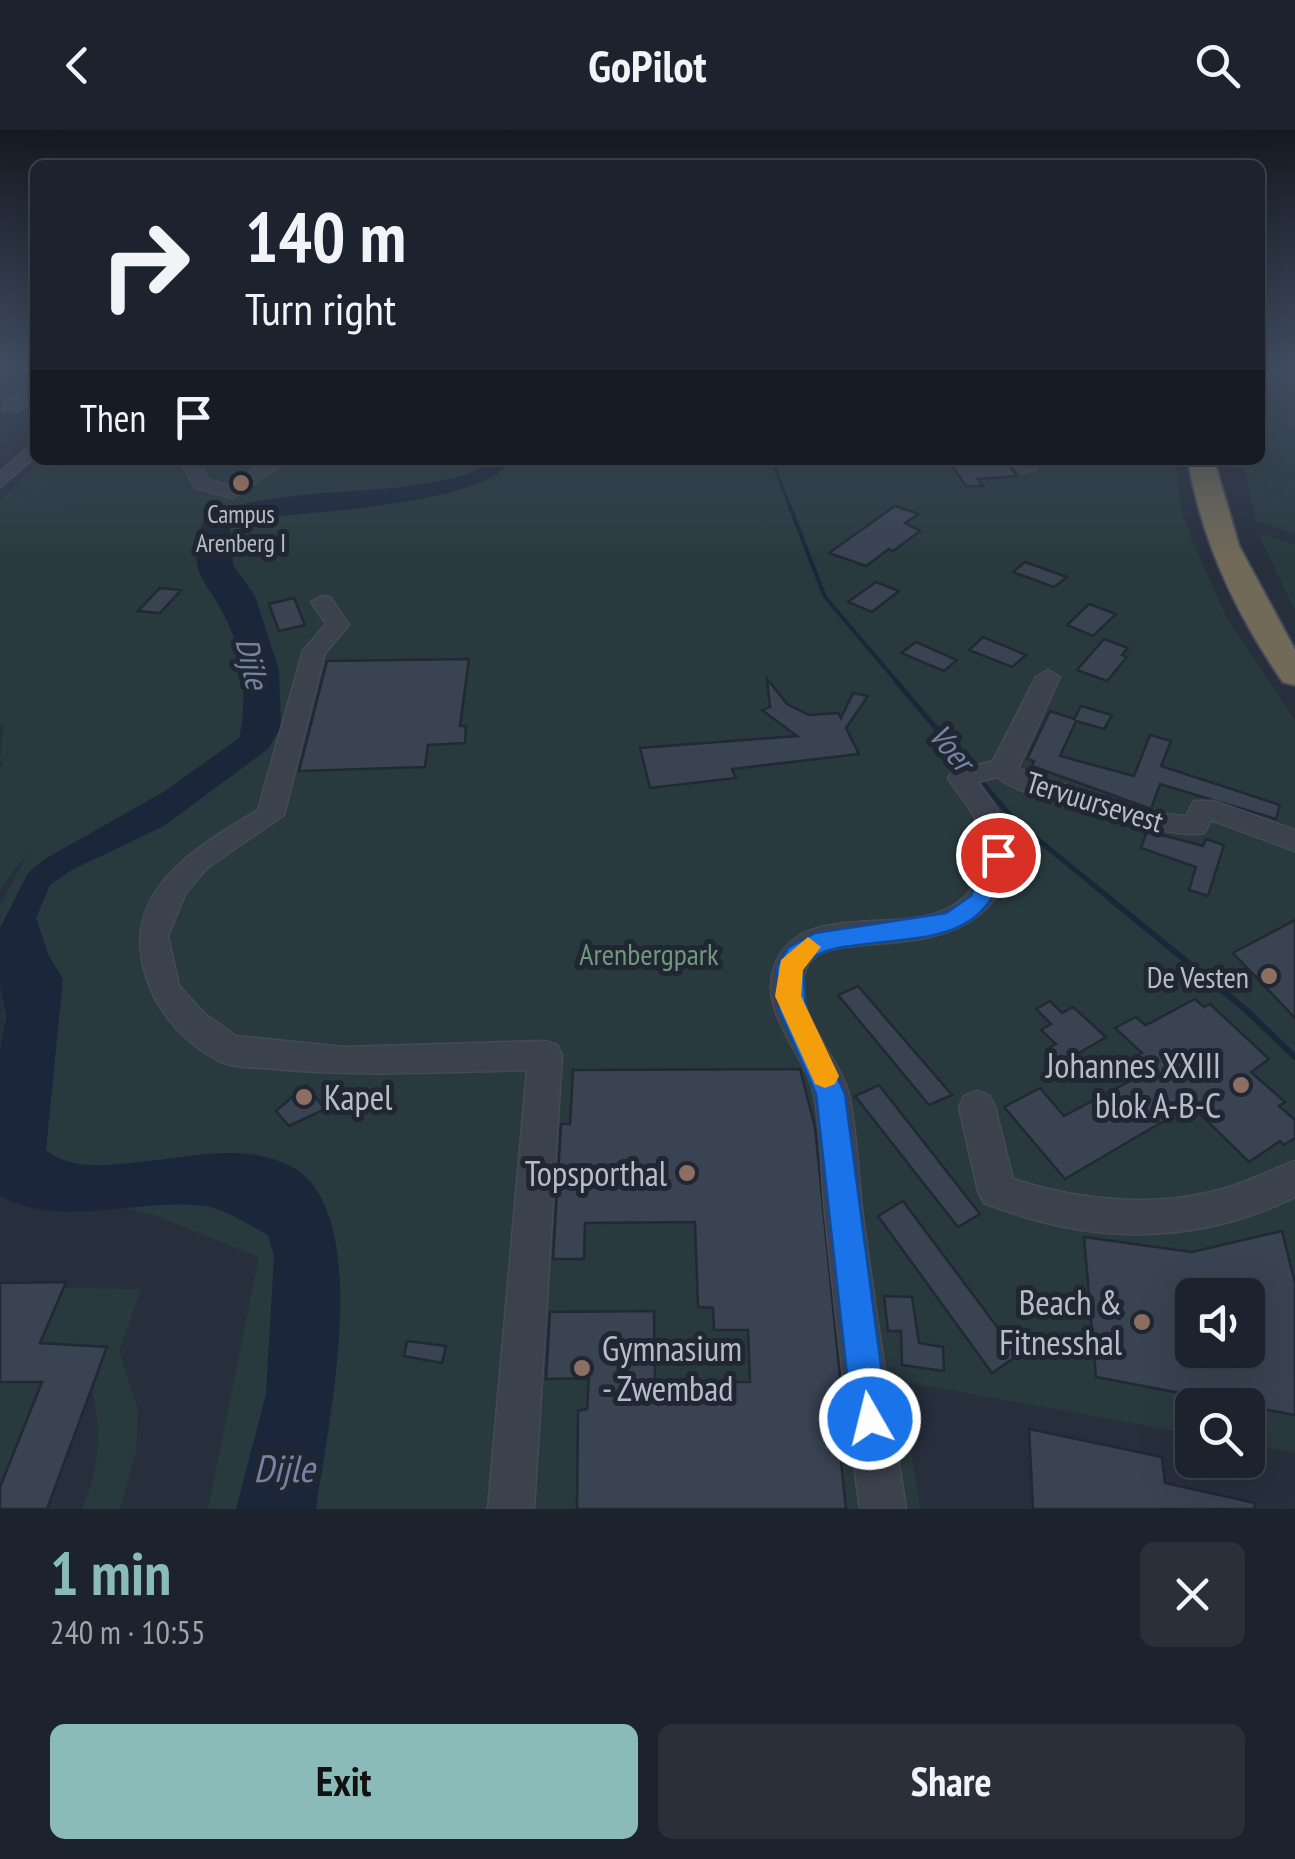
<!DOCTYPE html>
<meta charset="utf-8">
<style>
:root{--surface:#1d232e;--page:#2a2f3a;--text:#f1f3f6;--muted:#a0a4aa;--line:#3b404a;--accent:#8bbbb9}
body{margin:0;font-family:"PT Sans Narrow",sans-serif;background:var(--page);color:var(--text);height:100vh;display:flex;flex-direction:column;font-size:38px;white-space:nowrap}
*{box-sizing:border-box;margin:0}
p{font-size:32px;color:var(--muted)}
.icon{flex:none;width:55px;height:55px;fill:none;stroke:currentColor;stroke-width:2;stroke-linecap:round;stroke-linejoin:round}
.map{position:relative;height:1379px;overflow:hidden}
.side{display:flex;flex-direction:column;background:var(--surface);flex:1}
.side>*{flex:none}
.guide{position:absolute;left:30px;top:30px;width:1235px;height:305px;border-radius:15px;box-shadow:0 10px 40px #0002,0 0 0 2px var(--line);background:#1d232e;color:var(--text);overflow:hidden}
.fabs{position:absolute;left:1175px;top:1148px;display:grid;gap:20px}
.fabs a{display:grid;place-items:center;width:90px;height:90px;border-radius:15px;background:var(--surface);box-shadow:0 10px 40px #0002,0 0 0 2px var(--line);font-size:50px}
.pin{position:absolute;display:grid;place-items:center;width:85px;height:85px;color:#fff;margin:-42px;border:5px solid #fff;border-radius:50%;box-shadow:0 2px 10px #0007}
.me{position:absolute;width:110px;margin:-55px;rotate:352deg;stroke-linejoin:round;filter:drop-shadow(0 0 8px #0008)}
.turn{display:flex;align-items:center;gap:35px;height:210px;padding:0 50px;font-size:45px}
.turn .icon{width:130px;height:130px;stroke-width:2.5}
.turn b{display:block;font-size:70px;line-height:85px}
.then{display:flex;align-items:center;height:95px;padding:0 50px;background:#0003;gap:20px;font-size:38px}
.round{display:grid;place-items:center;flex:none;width:105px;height:105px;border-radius:15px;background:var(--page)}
.head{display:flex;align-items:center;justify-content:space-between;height:170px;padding:0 50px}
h1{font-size:60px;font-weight:700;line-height:75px;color:var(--accent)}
.button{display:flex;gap:20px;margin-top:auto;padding:20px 50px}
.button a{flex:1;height:115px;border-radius:15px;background:var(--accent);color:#111;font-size:40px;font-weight:700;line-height:115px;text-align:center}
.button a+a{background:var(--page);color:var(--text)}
header{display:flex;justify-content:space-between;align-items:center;height:130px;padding:0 50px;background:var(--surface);font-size:45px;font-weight:700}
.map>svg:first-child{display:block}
.green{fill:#293a3e;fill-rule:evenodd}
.water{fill:#1b263a}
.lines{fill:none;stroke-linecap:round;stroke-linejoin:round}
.stream-far3{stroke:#1b263a;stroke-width:2.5}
.stream-far2{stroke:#1b263a;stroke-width:4}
.stream-far1{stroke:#1b263a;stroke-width:5}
.stream{stroke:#1b263a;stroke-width:6}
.building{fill:#394352;stroke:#222834;stroke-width:2.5;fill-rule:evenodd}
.minor-casing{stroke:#444a56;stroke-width:3}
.highway-casing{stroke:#464c58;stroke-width:4}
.minor{fill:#3b414d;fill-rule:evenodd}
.highway{fill:#726a58;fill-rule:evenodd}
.route{fill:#1a73e8;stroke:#114b97;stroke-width:2.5}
.slow{fill:#f59e0b}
.education-dot{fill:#8d6e63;stroke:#202632;stroke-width:4}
.labels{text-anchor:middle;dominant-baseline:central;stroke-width:10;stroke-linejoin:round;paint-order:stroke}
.far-poi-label{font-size:25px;fill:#b7bcc8;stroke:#202632}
.street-label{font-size:30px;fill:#b7bcc8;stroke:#202632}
.park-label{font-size:30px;fill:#70967b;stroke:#202632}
.poi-label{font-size:30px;fill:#b7bcc8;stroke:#202632;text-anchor:end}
.water-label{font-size:32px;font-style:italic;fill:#7385a3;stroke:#202632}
.near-poi-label{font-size:35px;fill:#b7bcc8;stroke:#202632;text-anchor:end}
.near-water-label{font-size:38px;font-style:italic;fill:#7385a3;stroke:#202632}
</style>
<header><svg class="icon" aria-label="back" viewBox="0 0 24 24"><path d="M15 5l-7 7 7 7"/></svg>GoPilot<svg class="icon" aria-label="search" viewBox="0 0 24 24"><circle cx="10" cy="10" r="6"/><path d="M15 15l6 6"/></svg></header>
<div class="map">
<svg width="1295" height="1379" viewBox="0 0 1295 1379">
<rect width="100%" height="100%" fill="#272f3d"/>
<g class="green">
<polygon points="1260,240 1295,240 1295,404 1256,391 1242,331 1260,330"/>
<path d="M40,330h1136l5,50 11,30 35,78 68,103v732l-47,-9v-39h-56v29l-292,-53 20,128h-712l51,-252 -100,-40 -159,-46 4,-151 -4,-114 29,-55 -29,38v-122l4,-1 -4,-6 4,-35 -4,-1v-223zM1192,1165h56v55h-56z"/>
<polygon points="1258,403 1295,415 1295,481"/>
<path d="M0,1157l141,2 -22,62 19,59 -2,41 -16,58h-38c19,-44 22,-87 5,-132l-87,110z"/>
</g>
<path class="water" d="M482,330h24l2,4c-29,40 -207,50 -259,54l-19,9 3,38 22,31 24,74 2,57 -13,22 -104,77 -92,44 -22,15 -14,33 13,38 14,23 -17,171c28,23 69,14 103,11 47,-5 99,-18 143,6 84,46 35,262 24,342h-80l30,-115 8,-138 -6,-21c-19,-10 -41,-25 -63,-29 -61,-9 -151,24 -205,-11v-144l6,-35 -6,-32v-56l28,-55 15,-13 122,-69 74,-53c8,-34 5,-77 -9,-110 -19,-48 -48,-51 -26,-109 51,-31 164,-23 229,-37 17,-3 38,-6 51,-17z"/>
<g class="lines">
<polyline class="stream-far3" points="772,330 791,380"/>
<polyline class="stream-far2" points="790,377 825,467 898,553"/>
<polyline class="stream-far1" points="896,551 1015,691 1112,770"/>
<polyline class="stream" points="1109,768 1246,880 1295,927"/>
</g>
<g class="building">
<polygon points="19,260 35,261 35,273 20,284 0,284 0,270"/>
<polygon points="948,330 1005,330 1017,346 978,349 983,356 966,356"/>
<polygon points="895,376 919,384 905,393 920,401 893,421 889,419 866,436 829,423"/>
<polygon points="1025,432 1067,447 1054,457 1013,442"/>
<polygon points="876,452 899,461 872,482 848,472"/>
<polygon points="160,458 181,460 160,483 138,481"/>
<polygon points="294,468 305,495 279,501 269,474"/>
<polygon points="1089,474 1116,484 1093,506 1067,495"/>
<polygon points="983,507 1026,525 1012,537 969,520"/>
<polygon points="1104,509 1128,518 1122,525 1127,527 1107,551 1077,540"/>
<polygon points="916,512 957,530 944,541 901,523"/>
<polygon points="469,529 460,596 466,596 465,613 428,615 425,637 299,641 327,531"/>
<polygon points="767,549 787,574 809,585 838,583 841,588 853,563 868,566 846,598 859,624 732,639 736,648 650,658 640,618 797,606 762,580 770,577"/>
<polygon points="1081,576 1112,585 1104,599 1076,591 1060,626 1134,646 1150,605 1171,611 1161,636 1280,675 1276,689 1160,654 1151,679 1032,636 1034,631 1027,629 1050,581 1074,589"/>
<polygon points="1147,701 1203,716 1206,709 1224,715 1208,766 1189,760 1196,737 1141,718"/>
<polygon points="1295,790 1295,888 1233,823"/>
<polygon points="858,856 952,965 929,975 838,865"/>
<polygon points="1195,869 1204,877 1210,874 1269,929 1251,942 1285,972 1279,976 1295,990 1295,1008 1284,1015 1280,1011 1249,1032 1191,975 1065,1049 1004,977 1040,958 1064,986 1147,942 1131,928 1142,923 1115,898 1136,887 1145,895 1150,893"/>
<polygon points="1050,871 1062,883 1073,877 1106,907 1062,933 1047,919 1056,914 1041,900 1051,894 1036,879"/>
<polygon points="800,939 815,997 842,1267 837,1266 837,1293 846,1379 577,1379 578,1281 587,1279 589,1248 546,1249 550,1182 654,1181 655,1252 750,1252 748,1200 714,1200 713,1178 698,1177 695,1092 585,1093 584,1129 553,1129 561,994 570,994 573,940"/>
<polygon points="306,955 325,979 289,996 276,981"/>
<polygon points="879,955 980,1084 958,1097 855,966"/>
<polygon points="903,1071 1018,1225 992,1243 878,1086"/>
<path d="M1282,1101l13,52v132l-199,-38 -12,-140 108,15zM1192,1165h56v55h-56z"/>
<polygon points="66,1152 40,1213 107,1217 47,1379 0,1379 0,1357 42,1252 0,1252 0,1153"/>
<polygon points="884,1166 912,1167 919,1213 943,1217 944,1241 902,1235 901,1201 888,1201"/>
<polygon points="407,1211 446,1216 442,1233 404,1226"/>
<polygon points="1029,1299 1162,1327 1165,1353 1255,1373 1254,1379 1033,1379"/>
</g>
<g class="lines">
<g class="minor-casing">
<g id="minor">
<polygon points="35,312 35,327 0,357 0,342"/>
<polygon points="179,330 197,330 209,350 230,356 267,330 288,330 233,368 196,358"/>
<polygon points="1010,330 1029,330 1036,339 1021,343"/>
<path d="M322,466l8,1 19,28 -24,28 -41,162 -77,53 -22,26 -17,42 11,50 27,29 30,21 108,11 201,-6 12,4 5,10 -28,454h-46l39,-439c-84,2 -167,7 -251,-1 -18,-2 -43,0 -59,-9 -40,-22 -67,-57 -75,-100 -14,-76 61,-116 116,-150l45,-159 23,-27 -15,-22z"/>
<path d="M1048,540l12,7 -42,92 134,44 34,3 8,-15h20l81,29v21l-84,-31 -7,13c-31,8 -184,-35 -207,-56l-19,5c23,30 46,66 25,104 -49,88 -178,35 -197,83 -17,41 34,88 43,126 9,42 9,86 15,129 13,95 27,190 42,285h-46c-13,-95 -24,-190 -34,-286 -5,-42 -4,-86 -12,-128 -9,-42 -55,-81 -40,-127 27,-85 175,-9 205,-94 6,-17 5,-35 -2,-52 -7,-16 -20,-29 -29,-44l4,-6 41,-11 43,-84z"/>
<path d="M977,961l13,5 5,11 18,72c68,22 147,30 216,8 23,-7 44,-18 66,-26v36c-102,50 -207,47 -311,6l-6,-12 -19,-84 5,-11z"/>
</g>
</g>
<g class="highway-casing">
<path id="highway" d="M1188,330h26l25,86 56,104v35l-12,-3c-47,-68 -81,-140 -95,-222z"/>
</g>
<use href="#minor" class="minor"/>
<use href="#highway" class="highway"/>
</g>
<linearGradient id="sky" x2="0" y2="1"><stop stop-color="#151a22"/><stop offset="0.55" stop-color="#414d62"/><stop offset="1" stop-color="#414d62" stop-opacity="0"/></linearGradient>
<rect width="1295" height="433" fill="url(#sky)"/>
<path class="route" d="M998,717l12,8c-24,91 -80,79 -159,91 -18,2 -37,6 -48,22l3,42 39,84 43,325 -5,13 -13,5 -13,-5 -5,-13 -36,-325 -37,-84 -2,-43 11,-19 27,-15 131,-20 25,-17 16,-41z"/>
<polygon class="slow" points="808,807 821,817 803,840 801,866 839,946 835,954 825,958 815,954 775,866 781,830"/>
<g class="education-dot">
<circle cx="241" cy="353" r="10"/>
<circle cx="1269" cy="846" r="10"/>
<circle cx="1241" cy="955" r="10"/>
<circle cx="304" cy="967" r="10"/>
<circle cx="687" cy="1043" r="10"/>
<circle cx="1142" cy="1192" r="10"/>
<circle cx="582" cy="1238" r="10"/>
</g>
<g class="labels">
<g class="far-poi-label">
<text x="241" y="384">Campus<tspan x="241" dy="29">Arenberg I</tspan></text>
</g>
<g class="street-label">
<text transform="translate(1095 671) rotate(17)">Tervuursevest</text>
</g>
<g class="park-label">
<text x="649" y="823">Arenbergpark</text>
</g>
<g class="poi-label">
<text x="1249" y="846">De Vesten</text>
</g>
<g class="water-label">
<text transform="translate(253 533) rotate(77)">Dijle</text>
<text transform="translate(952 617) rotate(50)">Voer</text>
</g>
<g class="near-poi-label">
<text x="1221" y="935">Johannes XXIII<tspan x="1221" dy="40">blok A-B-C</tspan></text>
<text x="324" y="967" text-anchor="start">Kapel</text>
<text x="667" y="1043">Topsporthal</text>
<text x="1122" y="1172">Beach &amp;<tspan x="1122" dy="40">Fitnesshal</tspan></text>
<text x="602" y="1218" text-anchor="start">Gymnasium<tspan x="602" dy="40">- Zwembad</tspan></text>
</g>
<g class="near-water-label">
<text x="284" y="1337">Dijle</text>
</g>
</g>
</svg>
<div class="fabs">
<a><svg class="icon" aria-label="sound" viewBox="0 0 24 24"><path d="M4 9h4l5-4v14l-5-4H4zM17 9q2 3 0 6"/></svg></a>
<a><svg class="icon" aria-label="search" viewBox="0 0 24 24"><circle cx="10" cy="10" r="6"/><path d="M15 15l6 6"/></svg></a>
</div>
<div class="pin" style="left:998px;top:725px;background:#d93025"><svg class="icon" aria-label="arrive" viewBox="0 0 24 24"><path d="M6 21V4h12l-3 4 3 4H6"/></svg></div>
<svg class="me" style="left:870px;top:1289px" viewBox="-20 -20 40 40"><circle r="17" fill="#1a73e8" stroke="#fff" stroke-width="3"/><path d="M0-11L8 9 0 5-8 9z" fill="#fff"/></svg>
<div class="guide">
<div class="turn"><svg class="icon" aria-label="right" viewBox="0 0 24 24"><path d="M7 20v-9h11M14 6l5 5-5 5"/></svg><div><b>140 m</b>Turn right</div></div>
<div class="then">Then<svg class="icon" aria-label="arrive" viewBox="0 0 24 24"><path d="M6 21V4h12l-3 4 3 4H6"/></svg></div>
</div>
</div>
<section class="side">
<div class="head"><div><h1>1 min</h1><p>240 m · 10:55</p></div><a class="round"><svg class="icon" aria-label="close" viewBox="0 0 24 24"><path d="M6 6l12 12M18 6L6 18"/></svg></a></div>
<div class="button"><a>Exit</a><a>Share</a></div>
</section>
